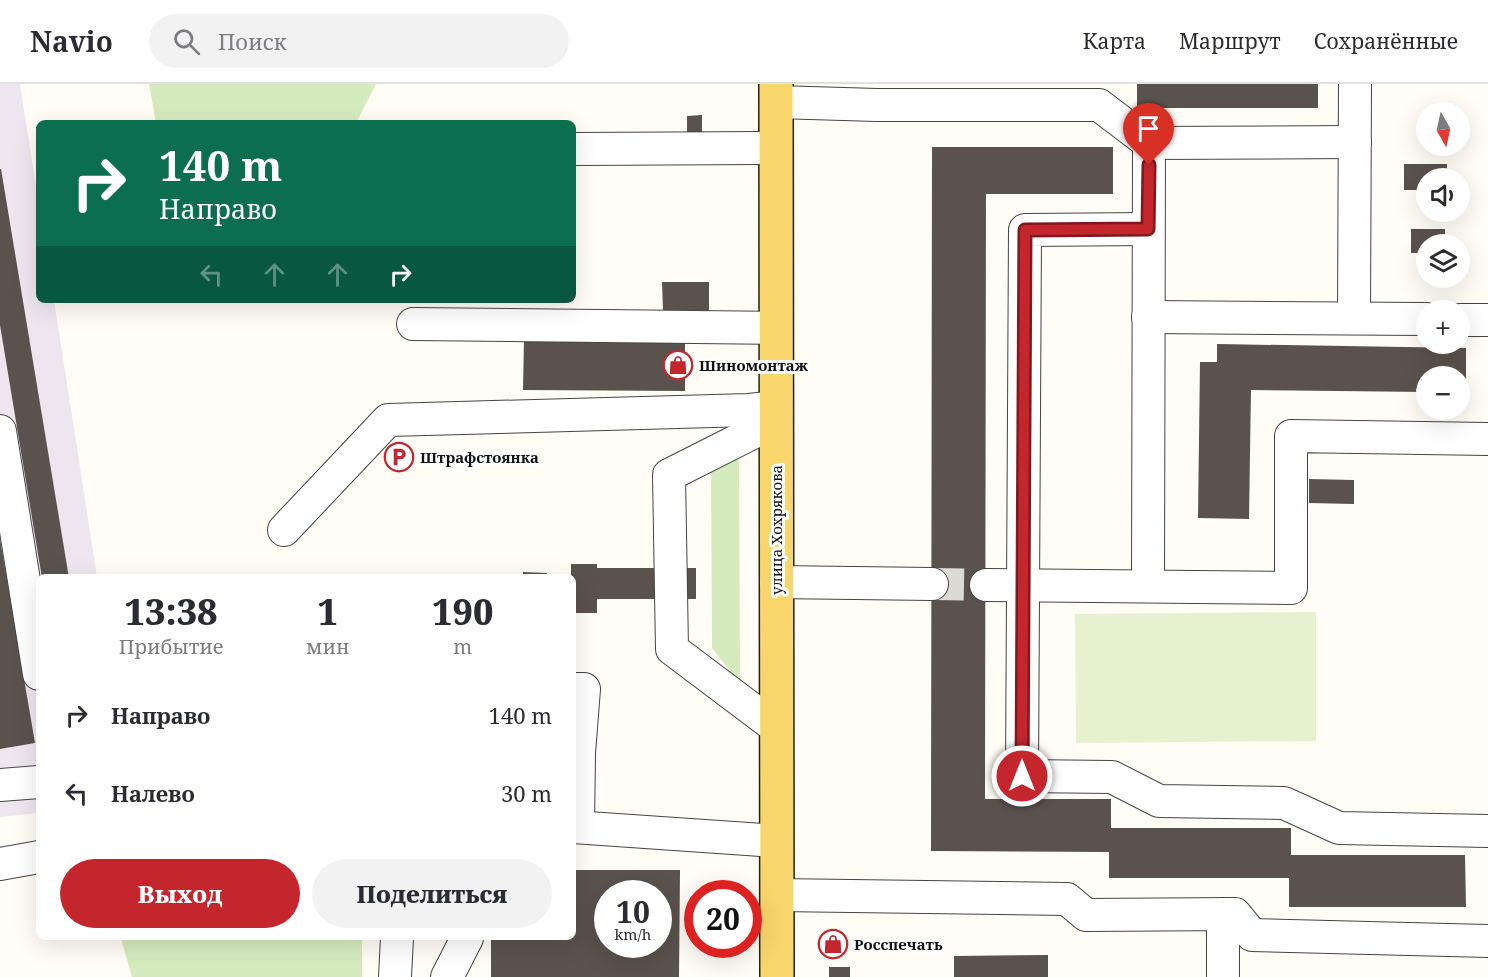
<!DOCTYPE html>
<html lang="ru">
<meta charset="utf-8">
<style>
:root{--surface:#fff;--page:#f2f2f3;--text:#2b2b33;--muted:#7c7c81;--line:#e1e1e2;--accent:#c4262e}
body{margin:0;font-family:"Noto Serif",serif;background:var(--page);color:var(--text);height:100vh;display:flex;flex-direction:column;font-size:22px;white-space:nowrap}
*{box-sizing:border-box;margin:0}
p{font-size:20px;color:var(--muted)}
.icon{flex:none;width:33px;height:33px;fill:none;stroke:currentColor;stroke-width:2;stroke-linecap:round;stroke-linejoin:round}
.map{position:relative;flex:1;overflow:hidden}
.side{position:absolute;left:36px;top:490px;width:540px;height:366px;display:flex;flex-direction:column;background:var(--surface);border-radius:9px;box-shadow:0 6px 24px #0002}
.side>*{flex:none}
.banner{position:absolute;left:36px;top:36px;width:540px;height:183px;border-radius:9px;box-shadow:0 6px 24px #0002;background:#0b6e4f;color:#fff;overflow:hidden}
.needle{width:39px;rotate:171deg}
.fabs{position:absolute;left:1416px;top:18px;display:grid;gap:12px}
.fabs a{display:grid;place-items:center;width:54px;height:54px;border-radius:50%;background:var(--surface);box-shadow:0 6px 24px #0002;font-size:30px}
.speed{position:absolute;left:594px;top:796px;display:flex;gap:12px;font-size:30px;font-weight:700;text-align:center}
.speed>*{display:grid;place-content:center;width:78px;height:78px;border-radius:50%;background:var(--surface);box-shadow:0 6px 24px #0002;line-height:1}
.speed small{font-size:15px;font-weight:400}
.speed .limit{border:9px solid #d22;background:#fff;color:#111}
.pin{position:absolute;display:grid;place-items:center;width:51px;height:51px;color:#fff;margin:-62px -26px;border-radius:50% 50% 50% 0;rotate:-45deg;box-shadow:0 0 6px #0007}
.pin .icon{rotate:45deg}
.me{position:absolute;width:66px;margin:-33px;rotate:0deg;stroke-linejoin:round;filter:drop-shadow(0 0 4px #0008)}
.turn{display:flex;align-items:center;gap:21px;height:126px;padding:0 24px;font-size:27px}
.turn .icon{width:78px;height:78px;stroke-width:2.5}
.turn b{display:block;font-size:42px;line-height:51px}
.lanes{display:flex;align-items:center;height:57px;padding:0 24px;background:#0003;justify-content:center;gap:30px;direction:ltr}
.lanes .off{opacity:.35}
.eta{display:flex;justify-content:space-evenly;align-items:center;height:102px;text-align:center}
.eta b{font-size:36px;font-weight:800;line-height:42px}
.primary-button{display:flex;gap:12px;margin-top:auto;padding:12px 24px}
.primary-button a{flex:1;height:69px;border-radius:36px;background:var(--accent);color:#fff;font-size:24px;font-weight:800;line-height:69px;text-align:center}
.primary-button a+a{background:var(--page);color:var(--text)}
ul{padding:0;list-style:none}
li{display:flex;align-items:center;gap:18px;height:78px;padding:0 24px}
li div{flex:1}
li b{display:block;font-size:22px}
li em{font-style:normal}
header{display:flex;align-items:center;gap:36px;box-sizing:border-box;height:84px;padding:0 30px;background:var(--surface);border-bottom:2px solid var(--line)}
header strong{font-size:28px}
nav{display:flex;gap:33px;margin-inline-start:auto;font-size:21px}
.search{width:420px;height:54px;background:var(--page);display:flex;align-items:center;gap:15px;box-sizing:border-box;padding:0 21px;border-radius:33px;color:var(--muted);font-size:22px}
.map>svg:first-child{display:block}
.industrial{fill:#eee6ef}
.green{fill:#d5ebbd}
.pitch{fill:#e6f2cf}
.building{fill:#5a524d;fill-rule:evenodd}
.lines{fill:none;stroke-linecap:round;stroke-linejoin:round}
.minor-tunnel{stroke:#dbdad3;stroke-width:32;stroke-dasharray:32 16;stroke-linecap:butt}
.minor-casing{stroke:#444;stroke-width:34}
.major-casing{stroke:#222;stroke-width:36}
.minor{stroke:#fff;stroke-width:32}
.major{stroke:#f9d66b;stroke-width:33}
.route-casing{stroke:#7f191e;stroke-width:15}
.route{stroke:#c4262e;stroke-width:10}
.labels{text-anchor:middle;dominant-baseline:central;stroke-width:6;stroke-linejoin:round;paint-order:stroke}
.poi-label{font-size:15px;font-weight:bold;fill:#111;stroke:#fff;text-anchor:start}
.street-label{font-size:15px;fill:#111;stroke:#fff}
</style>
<header>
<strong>Navio</strong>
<div class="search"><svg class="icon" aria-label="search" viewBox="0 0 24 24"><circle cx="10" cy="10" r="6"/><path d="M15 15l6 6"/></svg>Поиск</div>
<nav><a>Карта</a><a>Маршрут</a><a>Сохранённые</a></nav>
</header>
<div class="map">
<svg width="1488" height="893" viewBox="0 0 1488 893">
<rect width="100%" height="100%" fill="#fffdf5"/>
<polygon class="industrial" points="0,0 20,0 39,122 39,216 54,216 97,493 39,494 39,729 0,733"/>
<g class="green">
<polygon points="149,0 376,0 356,39 156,39"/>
<polygon points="739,367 740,600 712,564 711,384"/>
<polygon points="121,854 362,854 362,893 132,893"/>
</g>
<polygon class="pitch" points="1316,528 1316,657 1076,659 1075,530"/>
<g class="building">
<rect x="1137" y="0" width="181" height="24"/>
<polygon points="702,31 702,51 687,51 687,32"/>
<polygon points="932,63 1113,63 1113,110 986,110 985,715 1111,715 1111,744 1291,744 1291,771 1465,771 1466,823 1289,823 1289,794 1109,794 1109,768 931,767"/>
<polygon points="1404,80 1447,80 1447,94 1426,94 1426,106 1404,106"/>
<polygon points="0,85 1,85 69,494 42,494 0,241"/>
<polygon points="1411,145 1445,145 1445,160 1426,160 1426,169 1411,169"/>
<polygon points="662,198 709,198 709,227 663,227"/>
<polygon points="524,255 685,256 685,307 523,306"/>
<polygon points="1217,260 1466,264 1466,309 1460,309 1460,292 1426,292 1426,308 1251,306 1249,435 1198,434 1200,278 1217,278"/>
<polygon points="1309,395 1354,396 1354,420 1309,419"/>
<polygon points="0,455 35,659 0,665"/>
<polygon points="571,480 597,480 597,484 696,484 696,515 597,515 597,529 573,529 573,494 571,494"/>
<polygon points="523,488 547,489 547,494 523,494"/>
<path d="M573,786h107l-1,107h-188v-39h82zM608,810h50v51h-50z"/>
<rect x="828" y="846" width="11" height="28"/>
<polygon points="1048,871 1048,893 954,893 954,872"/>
<rect x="829" y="883" width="21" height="10"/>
</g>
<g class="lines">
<polyline class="minor-tunnel" points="932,500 986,501"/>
<g class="minor-casing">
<g id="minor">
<polyline points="776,18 877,21 1099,21 1149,59 1355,58"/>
<polyline points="573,65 776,64"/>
<polyline points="1148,145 1025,146 1022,692 1112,693 1159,717 1284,719 1339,744 1488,747"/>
<polyline points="1148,233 1426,235"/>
<polyline points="1354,233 1355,0"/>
<polyline points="1460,236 1488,236"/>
<polyline points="413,240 776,244"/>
<polyline points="776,337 669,391 672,565 777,644"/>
<polyline points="0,347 39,590"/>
<polyline points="284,446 388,336 749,326 776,323"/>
<polyline points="776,498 932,500"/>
<polyline points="986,501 1291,504 1291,352 1488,355"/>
<polyline points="1148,502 1149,59"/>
<polyline points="573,605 584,605 579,669 578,743"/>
<polyline points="0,701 39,698"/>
<polyline points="573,743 777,757"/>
<polyline points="0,780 39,773"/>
<polyline points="777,811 1067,815 1086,831 1235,830 1252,851 1488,857"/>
<polyline points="1223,830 1223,893"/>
<polyline points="395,893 397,854"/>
<polyline points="447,893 467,854"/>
</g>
</g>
<g class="major-casing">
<polyline id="major" points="776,0 777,893"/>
</g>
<use href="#minor" class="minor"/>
<use href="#major" class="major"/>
</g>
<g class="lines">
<g class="route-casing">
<polyline id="route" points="1022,692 1025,146 1148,145 1149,81"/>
</g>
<use href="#route" class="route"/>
</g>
<defs>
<g id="shop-ring" transform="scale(1.5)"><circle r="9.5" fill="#fff" stroke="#c4262e" stroke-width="1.5"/><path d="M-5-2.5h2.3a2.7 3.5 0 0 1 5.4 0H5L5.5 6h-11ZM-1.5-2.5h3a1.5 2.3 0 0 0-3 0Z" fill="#c4262e"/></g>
<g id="parking-ring" transform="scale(1.5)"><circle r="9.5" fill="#fff" stroke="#c4262e" stroke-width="1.5"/><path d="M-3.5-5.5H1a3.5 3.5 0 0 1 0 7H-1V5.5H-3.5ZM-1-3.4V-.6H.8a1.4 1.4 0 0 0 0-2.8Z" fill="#c4262e"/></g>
</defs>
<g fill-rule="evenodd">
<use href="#shop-ring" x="678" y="281"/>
<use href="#parking-ring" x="399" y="373"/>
<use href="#shop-ring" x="833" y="860"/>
</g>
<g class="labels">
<g class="poi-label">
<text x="699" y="281">Шиномонтаж</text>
<text x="420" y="373">Штрафстоянка</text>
<text x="854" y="860">Росспечать</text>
</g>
<g class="street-label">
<text transform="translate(776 446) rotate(-90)">улица Хохрякова</text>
</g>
</g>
</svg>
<div class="fabs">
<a><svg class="needle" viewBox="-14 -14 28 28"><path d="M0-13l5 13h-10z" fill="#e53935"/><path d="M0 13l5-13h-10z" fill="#7c7c81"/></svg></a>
<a><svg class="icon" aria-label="sound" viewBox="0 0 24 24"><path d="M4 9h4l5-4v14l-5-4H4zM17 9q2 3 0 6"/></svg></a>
<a><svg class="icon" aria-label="layers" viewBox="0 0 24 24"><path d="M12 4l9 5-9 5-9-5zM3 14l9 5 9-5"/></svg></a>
<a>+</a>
<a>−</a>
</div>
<div class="speed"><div>10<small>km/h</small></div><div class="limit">20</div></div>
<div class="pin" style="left:1149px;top:81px;background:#d93025"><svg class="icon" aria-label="arrive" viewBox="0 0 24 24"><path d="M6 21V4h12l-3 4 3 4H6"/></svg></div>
<svg class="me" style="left:1022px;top:692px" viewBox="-20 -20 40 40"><circle r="17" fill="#c4262e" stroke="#fff" stroke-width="3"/><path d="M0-11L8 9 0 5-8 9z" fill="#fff"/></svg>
<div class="banner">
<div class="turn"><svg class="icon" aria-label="right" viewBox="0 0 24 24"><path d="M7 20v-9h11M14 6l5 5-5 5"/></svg><div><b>140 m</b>Направо</div></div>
<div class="lanes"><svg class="icon off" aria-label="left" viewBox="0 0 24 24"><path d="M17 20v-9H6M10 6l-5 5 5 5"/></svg><svg class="icon off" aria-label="ahead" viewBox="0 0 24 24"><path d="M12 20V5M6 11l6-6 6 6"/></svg><svg class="icon off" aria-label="ahead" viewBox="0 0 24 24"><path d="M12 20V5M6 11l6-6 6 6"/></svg><svg class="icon" aria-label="right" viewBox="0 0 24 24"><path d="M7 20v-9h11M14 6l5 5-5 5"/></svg></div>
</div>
<section class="side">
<div class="eta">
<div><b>13:38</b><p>Прибытие</p></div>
<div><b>1</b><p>мин</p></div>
<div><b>190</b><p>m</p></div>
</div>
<ul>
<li><svg class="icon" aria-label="right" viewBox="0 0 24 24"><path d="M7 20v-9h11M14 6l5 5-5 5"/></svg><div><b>Направо</b></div><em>140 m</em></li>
<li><svg class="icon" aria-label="left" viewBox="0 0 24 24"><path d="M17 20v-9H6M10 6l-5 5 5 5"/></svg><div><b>Налево</b></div><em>30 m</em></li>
</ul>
<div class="primary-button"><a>Выход</a><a>Поделиться</a></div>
</section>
</div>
